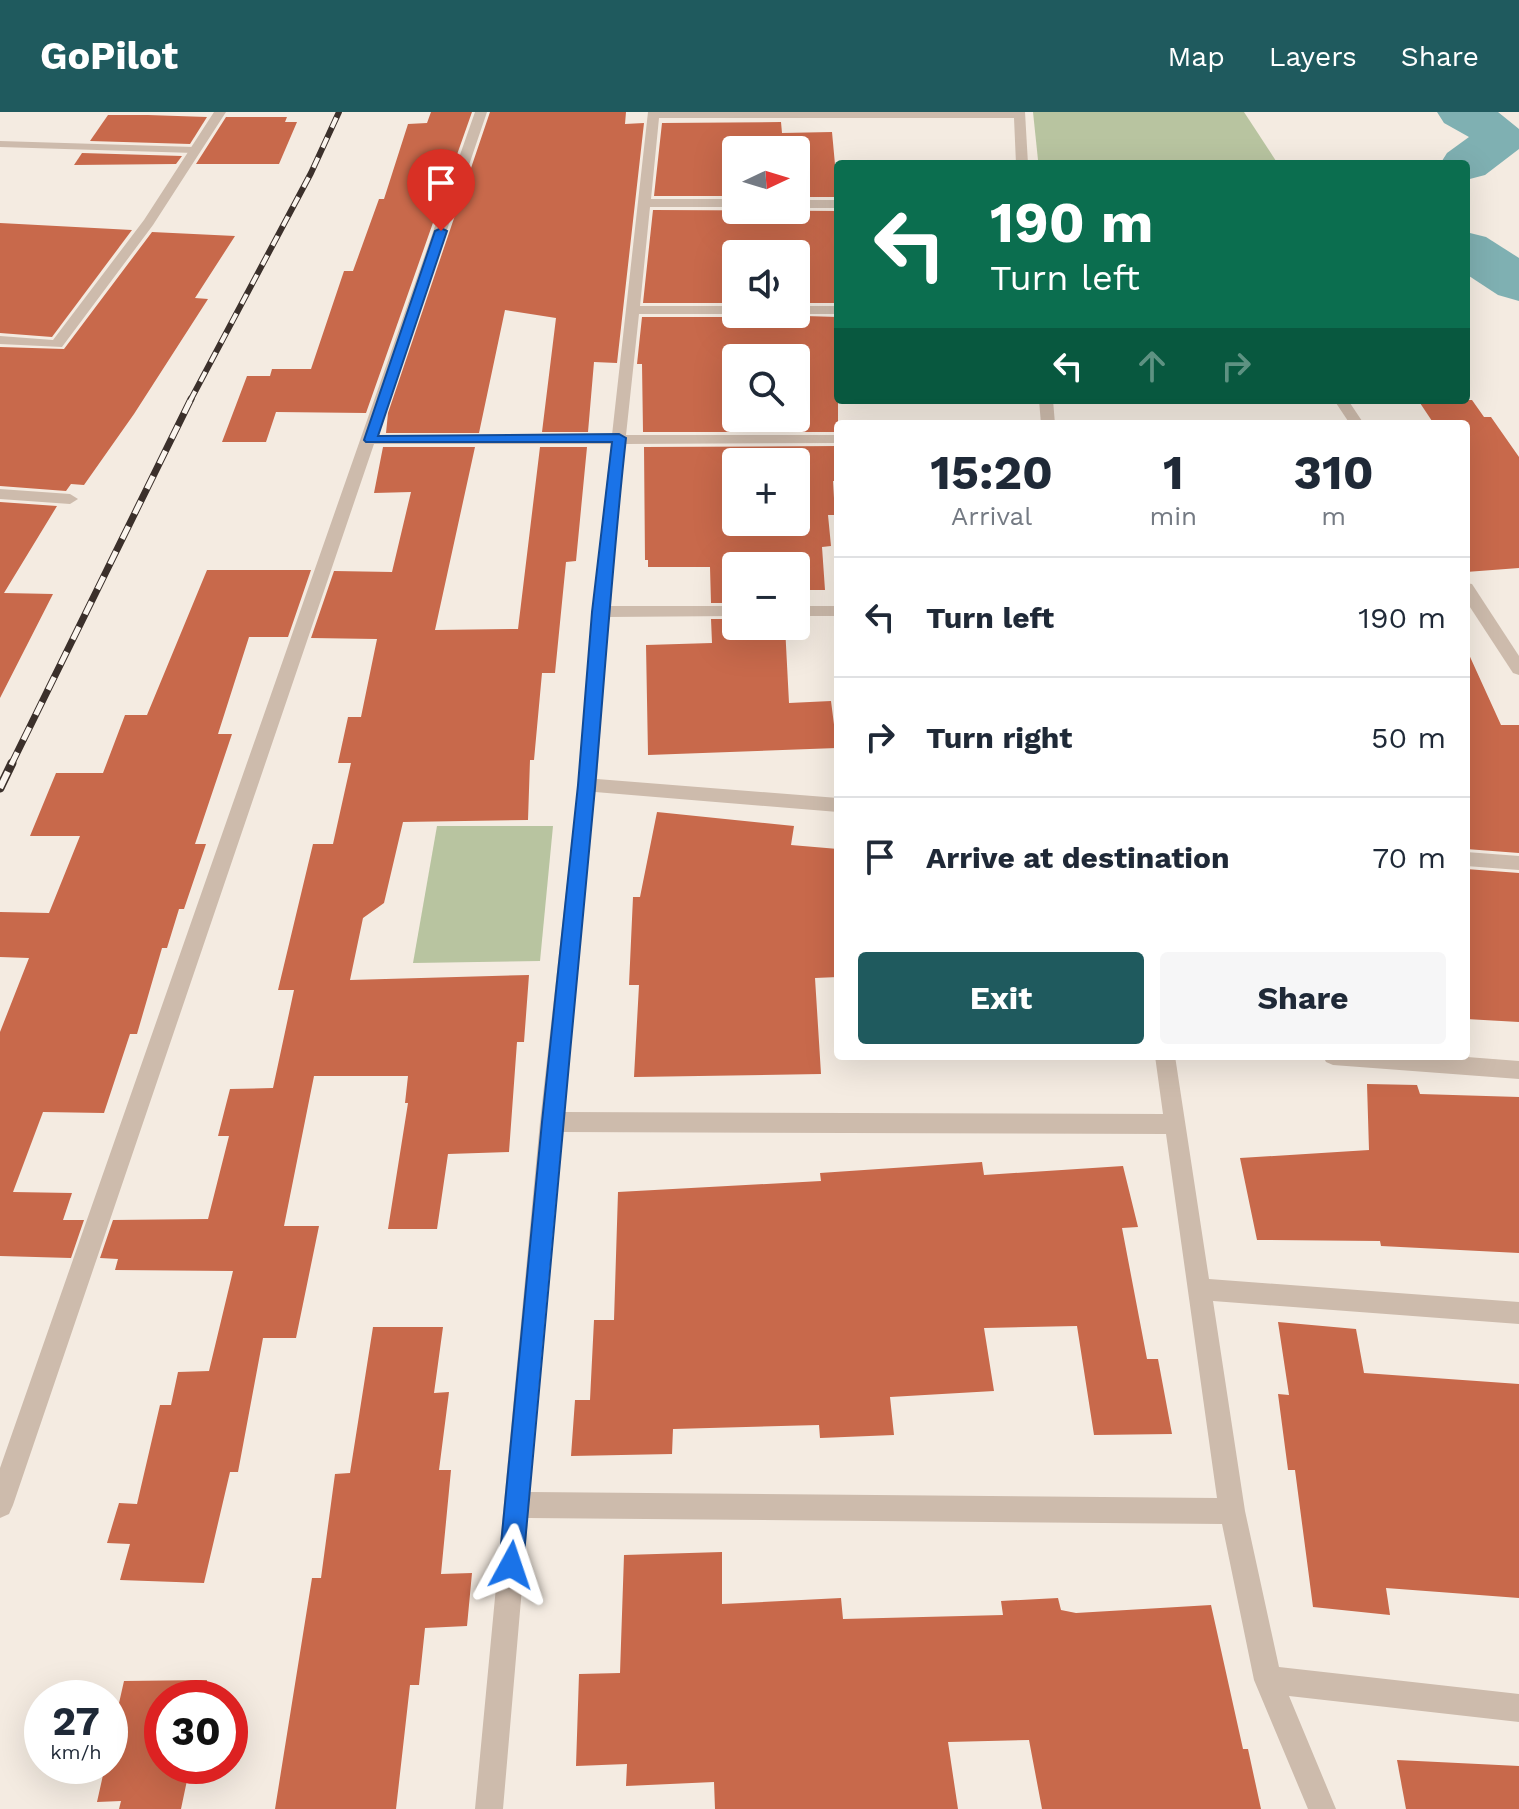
<!DOCTYPE html>
<meta charset="utf-8">
<style>
:root{--surface:#fff;--page:#f6f6f7;--text:#1f2937;--muted:#747a83;--line:#e0e1e3;--accent:#1f5a5e}
body{margin:0;font-family:"Work Sans",sans-serif;background:var(--page);color:var(--text);height:100vh;display:flex;flex-direction:column;font-size:30px;white-space:nowrap}
*{box-sizing:border-box;margin:0}
p{font-size:26px;color:var(--muted)}
.icon{flex:none;width:44px;height:44px;fill:none;stroke:currentColor;stroke-width:2;stroke-linecap:round;stroke-linejoin:round}
.map{position:relative;flex:1;overflow:hidden}
.sheet{position:absolute;left:834px;top:308px;width:636px;height:640px;display:flex;flex-direction:column;background:var(--surface);border-radius:8px;box-shadow:0 8px 32px #0002}
.sheet>*{flex:none}
.banner{position:absolute;left:834px;top:48px;width:636px;height:244px;border-radius:8px;box-shadow:0 8px 32px #0002;background:#0b6e4f;color:#fff;overflow:hidden}
.needle{width:52px;rotate:86deg}
.tools{position:absolute;left:722px;top:24px;display:grid;gap:16px}
.tools a{display:grid;place-items:center;width:88px;height:88px;border-radius:8px;background:var(--surface);box-shadow:0 8px 32px #0002;font-size:40px}
.speed{position:absolute;left:24px;top:1568px;display:flex;gap:16px;font-size:40px;font-weight:700;text-align:center}
.speed>*{display:grid;place-content:center;width:104px;height:104px;border-radius:50%;background:var(--surface);box-shadow:0 8px 32px #0002;line-height:1}
.speed small{font-size:20px;font-weight:400}
.speed .limit{border:12px solid #d22;background:#fff;color:#111}
.pin{position:absolute;display:grid;place-items:center;width:68px;height:68px;color:#fff;margin:-82px -34px;border-radius:50% 50% 50% 0;rotate:-45deg;box-shadow:0 0 8px #0007}
.pin .icon{rotate:45deg}
.me{position:absolute;width:88px;margin:-44px;rotate:5deg;stroke-linejoin:round;filter:drop-shadow(0 0 6px #0008)}
.turn{display:flex;align-items:center;gap:28px;height:168px;padding:0 24px;font-size:36px}
.turn .icon{width:104px;height:104px;stroke-width:2.5}
.turn b{display:block;font-size:56px;line-height:68px}
.lanes{display:flex;align-items:center;height:76px;padding:0 24px;background:#0003;justify-content:center;gap:40px;direction:ltr}
.lanes .off{opacity:.35}
.eta{display:flex;justify-content:space-evenly;align-items:center;height:136px;text-align:center}
.eta b{font-size:48px;font-weight:700;line-height:56px}
.primary-button{display:flex;gap:16px;margin-top:auto;padding:16px 24px}
.primary-button a{flex:1;height:92px;border-radius:8px;background:var(--accent);color:#fff;font-size:32px;font-weight:700;line-height:92px;text-align:center}
.primary-button a+a{background:var(--page);color:var(--text)}
ul{padding:0;list-style:none}
li{display:flex;align-items:center;gap:24px;height:120px;padding:0 24px;border-top:2px solid var(--line)}
li div{flex:1}
li b{display:block;font-size:30px}
li em{font-style:normal}
header{display:flex;align-items:center;gap:48px;box-sizing:border-box;height:112px;padding:0 40px;background:var(--accent);color:#fff}
header strong{font-size:38px}
nav{display:flex;gap:44px;margin-inline-start:auto;font-size:28px}
.map>svg:first-child{display:block}
.green{fill:#b8c4a0}
.lines{fill:none;stroke-linecap:round;stroke-linejoin:round}
.river{fill:#7fb0b2;fill-rule:evenodd}
.building{fill:#c8694b;fill-rule:evenodd}
.service{fill:#cdbbac;fill-rule:evenodd}
.minor{fill:#cdbbac;fill-rule:evenodd}
.rail-far2-casing{stroke:#3b302b;stroke-width:6}
.rail-far1-casing{stroke:#3b302b;stroke-width:7}
.rail-casing{stroke:#3b302b;stroke-width:9}
.rail-far2{stroke:#fbf5ee;stroke-width:4;stroke-dasharray:11;stroke-linecap:butt}
.rail-far1{stroke:#fbf5ee;stroke-width:5;stroke-dasharray:14;stroke-linecap:butt}
.rail{stroke:#fbf5ee;stroke-width:6;stroke-dasharray:18;stroke-linecap:butt}
.route{fill:#1a73e8;stroke:#114b97;stroke-width:2}
</style>
<header>
<strong>GoPilot</strong>
<nav><a>Map</a><a>Layers</a><a>Share</a></nav>
</header>
<div class="map">
<svg width="1519" height="1697" viewBox="0 0 1519 1697">
<rect width="100%" height="100%" fill="#f4ebe1"/>
<g class="green">
<polygon points="1033,0 1244,0 1278,52 1059,52 1038,48"/>
<polygon points="437,714 553,714 540,849 413,851"/>
</g>
<g class="lines">
<g class="river">
<polygon points="1437,0 1498,0 1519,17 1519,37 1485,63 1466,68 1466,52 1440,52 1447,41 1469,25 1444,11"/>
<polygon points="1466,120 1486,125 1519,146 1519,189 1498,183 1466,162"/>
</g>
</g>
<g class="building">
<polygon points="431,0 472,0 366,301 276,300 266,330 222,330 247,264 270,264 272,257 311,257 344,159 353,159 379,87 384,87 408,12 427,11"/>
<polygon points="490,0 626,0 625,12 644,11 617,251 594,250 588,320 542,320 556,206 505,198 479,321 386,321 388,301"/>
<polygon points="108,3 148,3 207,5 190,32 90,29"/>
<polygon points="226,5 287,5 285,10 297,10 279,52 196,52"/>
<polygon points="781,10 782,21 832,20 838,85 796,85 796,38 736,38 736,84 654,84 662,11"/>
<polygon points="82,41 182,44 176,52 74,53"/>
<polygon points="653,98 838,99 838,191 796,191 796,142 736,142 736,191 643,191"/>
<polygon points="0,111 132,118 52,225 0,221"/>
<polygon points="152,120 235,124 195,186 208,187 134,302 84,373 71,372 66,379 0,374 0,235 64,237"/>
<path d="M739,202l99,3v115h-195l-1,-68h-5l5,-47h94zM736,246h60v60h-60z"/>
<polygon points="1418,288 1472,288 1484,305 1491,305 1519,345 1519,456 1466,460 1466,312 1434,312"/>
<path d="M838,334v35h-5l2,34h-7l3,31 -9,1 3,43h-29v-24h-60v37h-25l-1,-36h-62v-7h-3l-1,-113zM736,350h60v60h-60z"/>
<polygon points="383,335 475,335 435,518 518,517 540,335 587,335 576,449 566,450 555,561 542,561 534,648 530,648 528,708 403,710 384,791 363,806 350,868 529,863 524,930 517,930 509,1040 448,1042 437,1117 388,1117 408,991 405,991 408,964 314,964 284,1114 319,1114 296,1226 263,1226 238,1360 230,1360 204,1471 120,1468 130,1432 107,1431 119,1391 137,1392 160,1293 171,1293 178,1260 209,1259 233,1159 115,1158 118,1147 100,1146 113,1108 208,1107 229,1024 218,1024 230,977 273,976 294,878 278,878 313,732 333,732 351,651 338,651 348,605 361,605 377,527 311,526 334,459 392,460 411,380 374,381"/>
<polygon points="0,390 57,394 4,481 53,482 0,586"/>
<polygon points="207,458 311,458 288,525 249,525 218,622 232,622 195,732 206,732 184,797 179,797 167,836 162,836 137,922 130,922 104,1001 43,1000 13,1080 72,1081 63,1108 84,1108 71,1146 0,1144 0,920 29,846 0,845 0,800 49,801 80,724 30,724 56,661 103,661 125,603 147,603"/>
<polygon points="711,507 736,507 736,514 785,514 789,591 831,589 837,636 648,643 646,533 712,531"/>
<polygon points="1466,536 1501,613 1519,613 1519,741 1466,737"/>
<polygon points="657,700 794,714 791,733 838,737 838,865 815,866 821,962 634,965 639,873 629,873 633,785 640,785"/>
<polygon points="1466,757 1519,761 1519,910 1466,907"/>
<polygon points="1367,972 1417,973 1420,982 1519,985 1519,1141 1381,1134 1380,1129 1257,1128 1240,1046 1369,1038"/>
<polygon points="982,1050 984,1063 1123,1054 1138,1115 1122,1116 1147,1247 1158,1247 1172,1322 1094,1323 1077,1214 984,1216 994,1279 890,1285 894,1323 820,1326 819,1313 673,1317 672,1342 571,1344 575,1288 590,1288 594,1208 614,1208 618,1080 821,1069 820,1061"/>
<polygon points="1278,1210 1356,1217 1364,1261 1519,1272 1519,1486 1386,1476 1390,1503 1313,1495 1295,1358 1288,1358 1278,1282 1289,1283"/>
<polygon points="373,1215 443,1215 434,1281 449,1280 439,1358 451,1358 441,1462 472,1461 467,1514 425,1516 419,1573 410,1573 396,1697 275,1697 312,1466 321,1466 335,1362 350,1361"/>
<polygon points="722,1440 722,1492 841,1486 843,1507 1003,1503 1001,1489 1058,1486 1061,1498 1076,1501 1211,1493 1243,1637 1248,1637 1261,1697 1042,1697 1029,1628 948,1630 958,1697 715,1697 714,1670 626,1674 627,1652 576,1654 579,1562 620,1561 624,1443"/>
<polygon points="207,1568 204,1586 162,1586 162,1654 190,1654 181,1697 119,1697 121,1689 97,1690 105,1654 110,1654 110,1631 124,1569"/>
<polygon points="1397,1648 1519,1654 1519,1697 1406,1697"/>
</g>
<g class="lines">
<polygon class="service" points="0,29 194,35 200,38 194,41 0,35"/>
<g class="minor">
<polygon points="214,0 226,0 153,113 62,235 0,232 0,224 53,228 144,108"/>
<path d="M475,0h12l-110,324 235,-1 36,-323h377l3,52h-12l-2,-46h-355l-8,81h85v8h-86l-10,99h96v8h-97l-13,121h212v8l-213,1 -16,162h127v10l-128,1 -11,162 241,19v14l-243,-20 -32,320 600,2 -8,-58h20l34,223 310,23v22l-306,-23 32,210 34,156 240,27v28l-230,-26 47,113h-28l-54,-129 -32,-156 -694,-6 -25,291h-28l65,-687 38,-337 14,-173 19,-168h-237l-361,1061 -4,9 -9,4v-50zM561,1020l605,2 51,364 -687,-6z"/>
<rect x="796" y="88" width="42" height="8"/>
<rect x="796" y="194" width="42" height="8"/>
<polygon points="1039,288 1053,288 1055,312 1041,312"/>
<polygon points="1334,288 1348,288 1364,312 1350,312"/>
<polygon points="0,377 70,382 78,387 70,392 0,387"/>
<polygon points="1466,471 1472,472 1519,544 1519,563 1513,561 1466,489"/>
<rect x="796" y="494" width="42" height="10"/>
<polygon points="1466,740 1519,744 1519,758 1466,754"/>
<polygon points="1323,944 1454,944 1519,949 1519,967 1333,953 1326,950"/>
</g>
<g class="rail-far2-casing">
<polyline id="rail-far2" points="190,289 311,61 339,0"/>
</g>
<g class="rail-far1-casing">
<polyline id="rail-far1" points="11,653 191,287"/>
</g>
<g class="rail-casing">
<polyline id="rail" points="0,676 12,651"/>
</g>
<use href="#rail-far2" class="rail-far2"/>
<use href="#rail-far1" class="rail-far1"/>
<use href="#rail" class="rail"/>
</g>
<path class="route" d="M441,116l6,3 -69,205 241,-2 7,4c-13,117 -21,233 -31,350 -24,259 -50,518 -72,777l-4,9 -8,3 -8,-3 -4,-9 43,-443 36,-337 14,-173 20,-170h-246l-2,-2 71,-209z"/>
</svg>
<div class="tools">
<a><svg class="needle" viewBox="-14 -14 28 28"><path d="M0-13l5 13h-10z" fill="#e53935"/><path d="M0 13l5-13h-10z" fill="#747a83"/></svg></a>
<a><svg class="icon" aria-label="sound" viewBox="0 0 24 24"><path d="M4 9h4l5-4v14l-5-4H4zM17 9q2 3 0 6"/></svg></a>
<a><svg class="icon" aria-label="search" viewBox="0 0 24 24"><circle cx="10" cy="10" r="6"/><path d="M15 15l6 6"/></svg></a>
<a>+</a>
<a>−</a>
</div>
<div class="speed"><div>27<small>km/h</small></div><div class="limit">30</div></div>
<div class="pin" style="left:441px;top:119px;background:#d93025"><svg class="icon" aria-label="arrive" viewBox="0 0 24 24"><path d="M6 21V4h12l-3 4 3 4H6"/></svg></div>
<svg class="me" style="left:511px;top:1453px" viewBox="-20 -20 40 40"><path d="M0-17L14 15 0 8-14 15z" fill="#1a73e8" stroke="#fff" stroke-width="4"/></svg>
<div class="banner">
<div class="turn"><svg class="icon" aria-label="left" viewBox="0 0 24 24"><path d="M17 20v-9H6M10 6l-5 5 5 5"/></svg><div><b>190 m</b>Turn left</div></div>
<div class="lanes"><svg class="icon" aria-label="left" viewBox="0 0 24 24"><path d="M17 20v-9H6M10 6l-5 5 5 5"/></svg><svg class="icon off" aria-label="ahead" viewBox="0 0 24 24"><path d="M12 20V5M6 11l6-6 6 6"/></svg><svg class="icon off" aria-label="right" viewBox="0 0 24 24"><path d="M7 20v-9h11M14 6l5 5-5 5"/></svg></div>
</div>
<section class="sheet">
<div class="eta">
<div><b>15:20</b><p>Arrival</p></div>
<div><b>1</b><p>min</p></div>
<div><b>310</b><p>m</p></div>
</div>
<ul>
<li><svg class="icon" aria-label="left" viewBox="0 0 24 24"><path d="M17 20v-9H6M10 6l-5 5 5 5"/></svg><div><b>Turn left</b></div><em>190 m</em></li>
<li><svg class="icon" aria-label="right" viewBox="0 0 24 24"><path d="M7 20v-9h11M14 6l5 5-5 5"/></svg><div><b>Turn right</b></div><em>50 m</em></li>
<li><svg class="icon" aria-label="arrive" viewBox="0 0 24 24"><path d="M6 21V4h12l-3 4 3 4H6"/></svg><div><b>Arrive at destination</b></div><em>70 m</em></li>
</ul>
<div class="primary-button"><a>Exit</a><a>Share</a></div>
</section>
</div>
